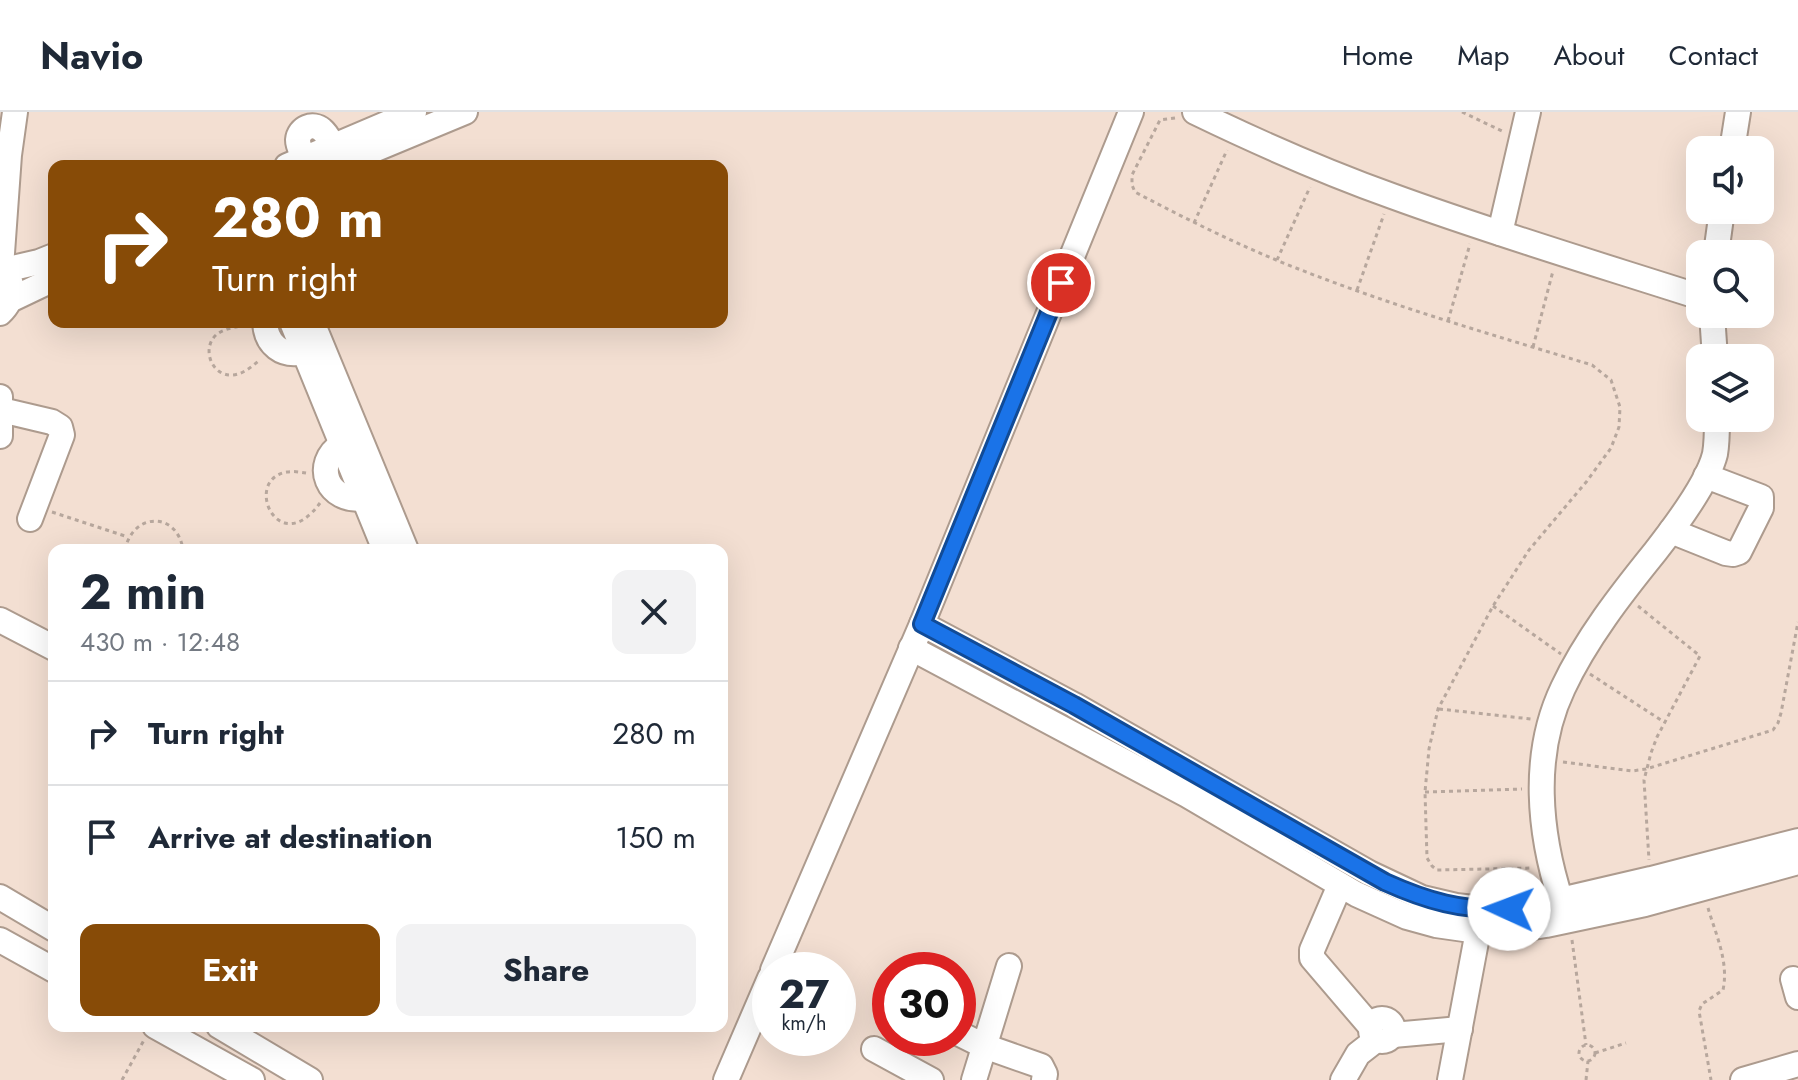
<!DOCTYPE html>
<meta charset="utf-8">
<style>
:root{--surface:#fff;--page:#f2f2f3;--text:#1f2937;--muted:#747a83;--line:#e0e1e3;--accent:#874b07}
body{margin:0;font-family:Jost,sans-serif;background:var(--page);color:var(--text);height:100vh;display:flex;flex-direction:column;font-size:30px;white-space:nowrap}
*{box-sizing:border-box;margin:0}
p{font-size:26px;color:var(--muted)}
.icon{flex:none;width:44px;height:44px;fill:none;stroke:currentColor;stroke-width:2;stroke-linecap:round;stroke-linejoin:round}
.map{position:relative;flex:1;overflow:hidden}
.panel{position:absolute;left:48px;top:432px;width:680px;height:488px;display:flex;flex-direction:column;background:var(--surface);border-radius:16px;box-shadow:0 8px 32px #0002}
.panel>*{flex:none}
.hud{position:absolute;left:48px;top:48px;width:680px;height:168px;border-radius:16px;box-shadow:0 8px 32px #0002;background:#874b07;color:#fff;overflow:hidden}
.fabs{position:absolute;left:1686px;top:24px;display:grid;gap:16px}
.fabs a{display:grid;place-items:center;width:88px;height:88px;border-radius:16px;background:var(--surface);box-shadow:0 8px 32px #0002;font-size:40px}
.speed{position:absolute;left:752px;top:840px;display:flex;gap:16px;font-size:40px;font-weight:700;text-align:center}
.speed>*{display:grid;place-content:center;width:104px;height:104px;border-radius:50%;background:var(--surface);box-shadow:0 8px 32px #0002;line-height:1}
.speed small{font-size:20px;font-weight:400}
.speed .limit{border:12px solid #d22;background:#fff;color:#111}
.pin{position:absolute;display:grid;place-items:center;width:68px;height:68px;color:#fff;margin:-34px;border:4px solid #fff;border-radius:50%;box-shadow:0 2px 8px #0007}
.me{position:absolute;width:88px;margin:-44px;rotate:272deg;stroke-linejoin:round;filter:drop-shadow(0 0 6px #0008)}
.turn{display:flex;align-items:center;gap:28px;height:168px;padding:0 32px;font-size:36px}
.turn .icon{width:104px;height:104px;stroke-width:2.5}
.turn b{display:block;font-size:56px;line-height:68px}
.round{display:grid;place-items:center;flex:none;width:84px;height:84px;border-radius:16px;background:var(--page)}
.head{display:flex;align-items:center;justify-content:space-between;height:136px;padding:0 32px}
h1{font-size:48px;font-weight:700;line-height:60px}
.button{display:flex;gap:16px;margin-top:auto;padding:16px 32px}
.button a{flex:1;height:92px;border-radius:16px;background:var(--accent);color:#fff;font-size:32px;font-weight:700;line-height:92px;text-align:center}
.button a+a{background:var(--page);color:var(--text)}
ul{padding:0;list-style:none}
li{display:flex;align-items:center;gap:24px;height:104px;padding:0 32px;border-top:2px solid var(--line)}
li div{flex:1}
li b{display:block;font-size:30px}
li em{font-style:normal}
header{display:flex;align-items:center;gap:48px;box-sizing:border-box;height:112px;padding:0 40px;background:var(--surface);border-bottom:2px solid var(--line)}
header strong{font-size:38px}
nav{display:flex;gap:44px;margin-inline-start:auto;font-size:28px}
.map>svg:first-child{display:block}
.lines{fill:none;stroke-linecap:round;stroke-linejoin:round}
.minor-casing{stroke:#ad9b8e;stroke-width:28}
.path{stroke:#b7a79d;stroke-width:3;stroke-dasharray:4 4;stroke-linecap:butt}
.minor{stroke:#fff;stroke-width:24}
.route-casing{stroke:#114b97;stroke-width:20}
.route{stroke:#1a73e8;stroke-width:14}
</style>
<header>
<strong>Navio</strong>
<nav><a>Home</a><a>Map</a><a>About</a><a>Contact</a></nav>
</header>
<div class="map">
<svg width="1798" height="968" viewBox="0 0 1798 968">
<rect width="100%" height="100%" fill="#f3dfd2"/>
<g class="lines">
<g class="minor-casing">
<g id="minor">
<path d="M1195,0c64,31 130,60 197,84 101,37 205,68 308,101"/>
<polyline points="1732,38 1738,0"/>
<path d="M304,46c-2,-6 -6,-11 -6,-18 1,-12 15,-18 24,-10 5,4 8,11 11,16"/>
<polyline points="287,54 414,0"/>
<polyline points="335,54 465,0"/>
<polyline points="1500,121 1528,0"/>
<polyline points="1716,142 1722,98"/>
<path d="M0,154c15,14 15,33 0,47"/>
<polyline points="1,155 9,43 15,0"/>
<polyline points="4,158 39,150 54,144"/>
<polyline points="10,188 54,167"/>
<polyline points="1712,202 1715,246"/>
<path d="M265,210c1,23 17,35 39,30"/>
<polyline points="292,210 385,438"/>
<polyline points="312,210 406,438"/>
<polyline points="0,285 0,324"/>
<polyline points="1,298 52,310 60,315 62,323 30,407"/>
<path d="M342,332c-31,20 -14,60 22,54"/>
<polyline points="1671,419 1726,441 1733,442 1739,440 1761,396 1761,385 1706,364"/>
<polyline points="0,508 54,536"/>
<polyline points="922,512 1074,593 1369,761 1422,786 1456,794 1491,798 1526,796 1651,767 1798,729"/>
<polyline points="911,536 1187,683 1356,782 1407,805 1436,813 1478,819 1506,819 1546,813 1645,792 1798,750"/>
<polyline points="1340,773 1312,838 1312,846 1371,915"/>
<polyline points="0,785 54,817"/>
<path d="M1561,789c-22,-68 -30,-146 2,-213 23,-49 58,-94 92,-136 18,-23 53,-69 60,-98 2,-11 2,-24 2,-36"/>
<polyline points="0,828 54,858"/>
<polyline points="773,858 922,512 1131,0"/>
<polyline points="1793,867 1798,885"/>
<circle cx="1382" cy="918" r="11"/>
<polyline points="155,914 252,968"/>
<polyline points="219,914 310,968"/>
<polyline points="958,921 984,934 1041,954 1045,962 1044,968"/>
<polyline points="1393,923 1460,917"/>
<polyline points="874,937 931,968"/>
<polyline points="726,968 770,866"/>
<polyline points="974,968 1009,854"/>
<polyline points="1343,968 1358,942 1376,928"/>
<polyline points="1450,968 1478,819"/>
<polyline points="1743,968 1798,952"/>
</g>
</g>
<g class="path">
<polyline points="1462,0 1504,20"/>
<path d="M1175,6l-15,2 -28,55v10l3,7c53,28 105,54 161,76 96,38 197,67 296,97l19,15 9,27 -1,20 -8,21 -24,33 -58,69 -36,56 -55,103 -9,40 -4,43 2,66 5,8 5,4 96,-2"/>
<polyline points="1194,111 1227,38"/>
<polyline points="1277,148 1310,75"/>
<polyline points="1357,178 1384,102"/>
<polyline points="1448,209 1470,132"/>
<path d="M246,213c-9,2 -22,3 -30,10 -15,14 -4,42 17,40 11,-1 19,-9 27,-15"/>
<polyline points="1533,235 1553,159"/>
<path d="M306,361c-6,-1 -13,-2 -19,-1 -45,7 -9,89 33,31"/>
<polyline points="52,400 128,425"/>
<path d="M125,438c8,-39 53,-38 58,0"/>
<polyline points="1493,494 1561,542"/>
<polyline points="1638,494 1700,544 1657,625 1651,641 1644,668 1649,748"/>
<polyline points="1590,562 1664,610"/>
<polyline points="1439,597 1531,607"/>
<polyline points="1563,650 1632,659 1646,657 1773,618 1778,611 1781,601 1798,510"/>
<polyline points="1425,680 1522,677"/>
<path d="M1708,796c8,27 21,54 15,82l-21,14 -3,7 12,69"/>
<polyline points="1572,828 1586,933"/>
<circle cx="1587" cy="941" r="8"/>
<polyline points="1595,941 1626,931"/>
<polyline points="122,968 144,928"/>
<polyline points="1586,968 1588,949"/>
</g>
<use href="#minor" class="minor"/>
</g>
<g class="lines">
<g class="route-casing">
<path id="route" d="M1061,171l-139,341 152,81 311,177c42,19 77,29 124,27"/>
</g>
<use href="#route" class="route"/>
</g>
</svg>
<div class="fabs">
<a><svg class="icon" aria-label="sound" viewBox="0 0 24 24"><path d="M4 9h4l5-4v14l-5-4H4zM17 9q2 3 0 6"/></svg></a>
<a><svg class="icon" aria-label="search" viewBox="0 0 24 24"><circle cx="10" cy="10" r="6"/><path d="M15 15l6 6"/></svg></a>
<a><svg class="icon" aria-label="layers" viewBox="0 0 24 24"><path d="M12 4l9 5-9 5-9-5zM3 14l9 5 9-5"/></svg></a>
</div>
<div class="speed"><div>27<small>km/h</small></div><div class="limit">30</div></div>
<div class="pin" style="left:1061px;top:171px;background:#d93025"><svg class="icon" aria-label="arrive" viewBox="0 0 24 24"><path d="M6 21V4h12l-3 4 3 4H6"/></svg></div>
<svg class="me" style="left:1509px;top:797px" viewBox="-20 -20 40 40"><circle r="19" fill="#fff"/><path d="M0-13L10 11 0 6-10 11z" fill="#1a73e8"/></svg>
<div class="hud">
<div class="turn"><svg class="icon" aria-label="right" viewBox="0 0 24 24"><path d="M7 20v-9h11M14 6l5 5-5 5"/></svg><div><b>280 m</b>Turn right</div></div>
</div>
<section class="panel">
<div class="head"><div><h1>2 min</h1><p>430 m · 12:48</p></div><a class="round"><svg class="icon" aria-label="close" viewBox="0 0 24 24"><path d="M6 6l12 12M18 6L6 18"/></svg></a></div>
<ul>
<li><svg class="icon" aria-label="right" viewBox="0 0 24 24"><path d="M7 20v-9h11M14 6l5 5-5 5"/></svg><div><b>Turn right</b></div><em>280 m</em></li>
<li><svg class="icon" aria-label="arrive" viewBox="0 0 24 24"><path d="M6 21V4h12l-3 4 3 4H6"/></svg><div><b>Arrive at destination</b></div><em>150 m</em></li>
</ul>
<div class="button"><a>Exit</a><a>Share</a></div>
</section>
</div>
